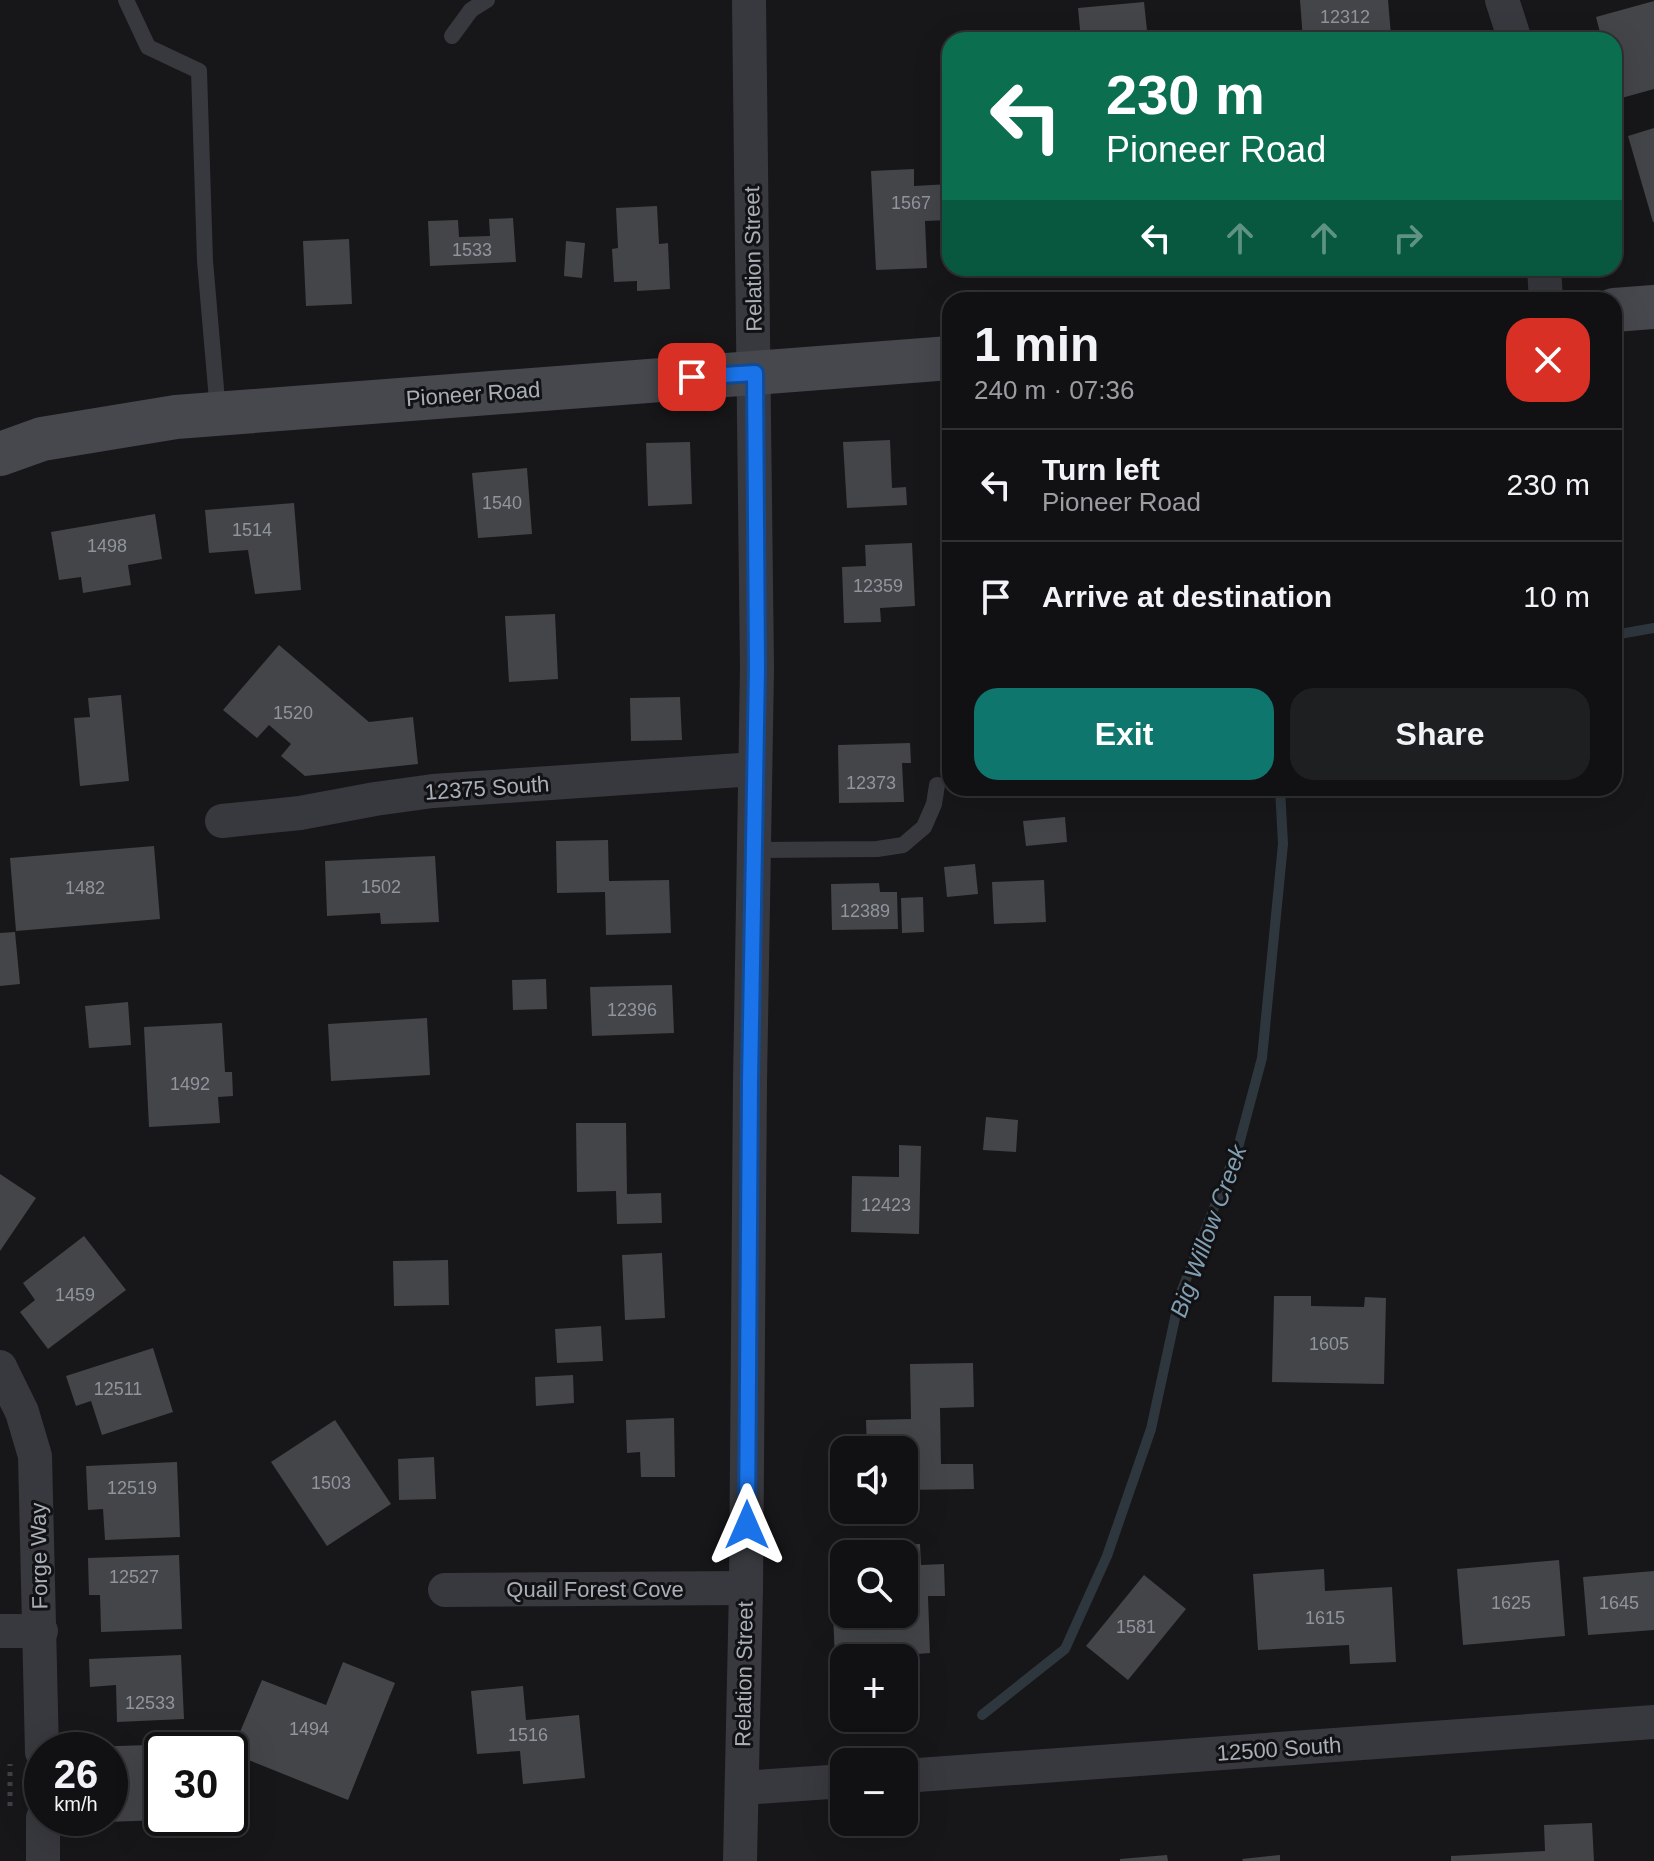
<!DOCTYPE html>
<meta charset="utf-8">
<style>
:root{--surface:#111113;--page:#1e1f21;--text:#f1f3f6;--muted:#9c9da0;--line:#303133;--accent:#0f766e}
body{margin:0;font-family:Arial,sans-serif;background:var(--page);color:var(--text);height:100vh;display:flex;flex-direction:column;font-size:30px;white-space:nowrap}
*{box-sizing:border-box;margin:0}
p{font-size:26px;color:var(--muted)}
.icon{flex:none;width:44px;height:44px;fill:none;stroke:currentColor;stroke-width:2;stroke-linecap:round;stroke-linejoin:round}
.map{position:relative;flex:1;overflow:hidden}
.side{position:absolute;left:942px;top:292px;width:680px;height:504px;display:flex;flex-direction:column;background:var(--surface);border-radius:24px;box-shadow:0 8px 32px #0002,0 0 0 2px var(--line)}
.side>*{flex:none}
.hud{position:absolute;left:942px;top:32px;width:680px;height:244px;border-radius:24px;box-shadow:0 8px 32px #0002,0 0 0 2px var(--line);background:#0b6e4f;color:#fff;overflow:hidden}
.controls{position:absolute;left:830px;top:1436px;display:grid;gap:16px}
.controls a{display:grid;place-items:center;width:88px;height:88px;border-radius:16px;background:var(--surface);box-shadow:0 8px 32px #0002,0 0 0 2px var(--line);font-size:40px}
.speed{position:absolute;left:24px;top:1732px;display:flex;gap:16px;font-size:40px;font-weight:700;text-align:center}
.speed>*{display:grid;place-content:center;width:104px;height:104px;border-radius:50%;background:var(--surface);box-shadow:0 8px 32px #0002,0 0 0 2px var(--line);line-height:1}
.speed small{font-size:20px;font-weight:400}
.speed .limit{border:4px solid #111;border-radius:12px;background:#fff;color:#111}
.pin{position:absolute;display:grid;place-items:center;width:68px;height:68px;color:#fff;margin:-34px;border-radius:16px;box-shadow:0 4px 12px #0006}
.me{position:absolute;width:88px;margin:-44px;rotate:0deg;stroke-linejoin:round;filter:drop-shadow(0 0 6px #0008)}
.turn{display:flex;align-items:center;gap:28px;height:168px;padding:0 32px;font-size:36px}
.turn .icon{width:104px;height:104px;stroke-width:2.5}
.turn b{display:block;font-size:56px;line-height:68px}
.lanes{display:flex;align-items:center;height:76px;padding:0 32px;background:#0003;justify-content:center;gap:40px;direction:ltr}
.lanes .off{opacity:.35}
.round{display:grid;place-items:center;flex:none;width:84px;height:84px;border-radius:24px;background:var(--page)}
.headline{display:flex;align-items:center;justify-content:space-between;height:136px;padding:0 32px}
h1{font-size:48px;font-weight:700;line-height:60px}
.primary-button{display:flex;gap:16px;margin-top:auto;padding:16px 32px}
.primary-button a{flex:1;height:92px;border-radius:24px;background:var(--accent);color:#fff;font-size:32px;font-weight:700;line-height:92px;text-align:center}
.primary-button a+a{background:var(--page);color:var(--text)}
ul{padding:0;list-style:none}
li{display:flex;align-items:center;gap:24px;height:112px;padding:0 32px;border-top:2px solid var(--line)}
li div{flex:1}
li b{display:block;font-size:30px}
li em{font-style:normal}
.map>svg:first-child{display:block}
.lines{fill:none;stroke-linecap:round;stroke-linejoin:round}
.stream{stroke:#2d373d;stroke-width:10}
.building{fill:#434549;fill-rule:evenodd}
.path{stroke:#3e4045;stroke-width:5;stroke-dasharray:4 6;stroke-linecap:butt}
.lane{stroke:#38393e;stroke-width:16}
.street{stroke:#38393e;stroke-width:34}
.secondary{stroke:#46484e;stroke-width:44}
.route-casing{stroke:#114b97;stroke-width:20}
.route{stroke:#1a73e8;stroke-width:14}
.labels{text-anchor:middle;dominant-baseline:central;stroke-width:6;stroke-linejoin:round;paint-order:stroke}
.number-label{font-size:18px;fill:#90949d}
.street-label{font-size:22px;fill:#a9afb9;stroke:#121214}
.water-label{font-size:24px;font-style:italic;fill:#819fb3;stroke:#121214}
</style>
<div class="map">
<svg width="1654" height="1861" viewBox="0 0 1654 1861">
<rect width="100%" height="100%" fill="#171719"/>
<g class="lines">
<g class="stream">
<polyline points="1614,635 1654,628"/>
<polyline points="982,1715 1065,1649 1107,1556 1151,1429 1180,1295 1239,1144 1262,1058 1283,844 1280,788"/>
</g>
</g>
<g class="building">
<polygon points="1300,0 1388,0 1391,35 1303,40"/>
<polygon points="1654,1 1654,89 1618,99 1614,83 1614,40 1602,40 1596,17"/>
<polygon points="1144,2 1148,40 1081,40 1078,8"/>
<polygon points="1654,128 1654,222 1653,222 1628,136"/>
<polygon points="914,169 914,186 950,184 950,220 925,221 927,268 876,270 871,171"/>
<polygon points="657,206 659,244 668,243 670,289 637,291 637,281 614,282 612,249 618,248 616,208"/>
<polygon points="513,218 516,262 430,266 428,221 458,220 459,237 490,236 489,219"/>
<polygon points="349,239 352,304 306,306 303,241"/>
<polygon points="566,241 585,243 582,278 564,276"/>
<polygon points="890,440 892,488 906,487 907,505 847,508 843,442"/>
<polygon points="690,442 692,504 648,506 646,443"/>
<polygon points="527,468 532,534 478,538 472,473"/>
<polygon points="294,503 301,590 255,594 248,550 209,553 205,510"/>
<polygon points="155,514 162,559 128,565 131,585 83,593 81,577 59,580 51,532"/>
<polygon points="912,543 915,606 880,608 881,622 844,623 842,567 866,566 865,545"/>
<polygon points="555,614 558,679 509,682 505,616"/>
<polygon points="279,645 369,722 413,717 418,764 305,776 281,756 291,744 269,725 257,738 223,710"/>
<polygon points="121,695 129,781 80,786 74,718 90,717 88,698"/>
<polygon points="680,697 682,740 631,741 630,698"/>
<polygon points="910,743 911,763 902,763 904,802 839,803 838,745"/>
<polygon points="1065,817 1067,842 1026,846 1023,821"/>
<polygon points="608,840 609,881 669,880 671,933 606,935 605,892 557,893 556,841"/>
<polygon points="154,846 160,919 16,931 10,858"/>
<polygon points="435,856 439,922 381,924 380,913 327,916 325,861"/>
<polygon points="975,864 978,894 947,897 944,867"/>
<polygon points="1044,880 1046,922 994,924 992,882"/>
<polygon points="879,883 880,892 897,892 898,929 832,930 831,884"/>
<polygon points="923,897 924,932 902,933 901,898"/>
<polygon points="15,932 20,984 0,986 0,933"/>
<polygon points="546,979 547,1009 513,1010 512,980"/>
<polygon points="672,985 674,1033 592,1036 590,987"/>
<polygon points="128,1002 131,1045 89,1048 85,1006"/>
<polygon points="427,1018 430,1075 331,1081 328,1024"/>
<polygon points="222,1023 225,1072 232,1072 233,1096 218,1097 220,1123 149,1127 144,1027"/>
<polygon points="986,1117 1018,1120 1016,1152 983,1150"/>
<polygon points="576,1123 626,1123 627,1194 661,1193 662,1223 617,1224 616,1191 577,1192"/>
<polygon points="899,1145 921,1146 919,1234 851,1232 852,1176 899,1177"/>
<polygon points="0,1174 36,1198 0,1251"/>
<polygon points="84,1236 126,1290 48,1349 20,1312 35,1300 23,1283"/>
<polygon points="662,1253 665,1318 625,1320 622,1255"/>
<polygon points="448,1260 449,1305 394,1306 393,1261"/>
<polygon points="1274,1296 1311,1296 1311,1306 1364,1307 1365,1297 1386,1298 1384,1384 1272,1382"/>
<polygon points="601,1326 603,1361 557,1363 555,1329"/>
<polygon points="153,1348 173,1412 102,1435 91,1401 76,1406 66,1376"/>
<polygon points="973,1363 974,1407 940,1408 941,1464 973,1464 974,1489 904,1490 904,1450 867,1450 866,1420 911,1419 910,1364"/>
<polygon points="573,1375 574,1403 536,1406 535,1377"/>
<polygon points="674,1418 675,1477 641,1477 640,1452 627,1453 626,1420"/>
<polygon points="335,1420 391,1504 327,1546 271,1462"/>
<polygon points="434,1457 436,1499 399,1500 398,1459"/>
<polygon points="177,1462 180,1537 105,1540 103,1509 88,1510 86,1466"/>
<path d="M920,1544l1,21 23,-1 1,32h-17l2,57 -25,2v3h-61v23h-8l-6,-133zM844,1554h60v60h-60z"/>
<polygon points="179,1555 182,1629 101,1632 100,1595 89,1595 88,1558"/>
<polygon points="1559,1560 1565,1636 1463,1645 1457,1569"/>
<polygon points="1324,1569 1325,1591 1392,1587 1396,1662 1350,1664 1349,1645 1258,1650 1253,1574"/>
<polygon points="1654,1571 1654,1630 1588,1635 1583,1577"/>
<polygon points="1144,1575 1186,1609 1128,1680 1086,1646"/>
<polygon points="181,1655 184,1719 117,1722 116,1685 90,1687 89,1659"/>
<polygon points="343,1662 395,1683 348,1800 231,1753 262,1680 326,1705"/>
<polygon points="523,1686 526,1720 579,1715 585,1778 523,1784 520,1751 477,1754 471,1691"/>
<polygon points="181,1744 181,1750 162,1750 162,1820 107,1822 107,1818 110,1818 110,1750 86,1750 86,1747"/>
<polygon points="1592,1823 1594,1861 1451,1861 1451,1856 1545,1851 1544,1825"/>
<polygon points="1167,1855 1168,1861 1120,1861 1120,1859"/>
<polygon points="1280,1855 1280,1861 1243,1861 1242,1859"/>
</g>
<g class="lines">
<polyline class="path" points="10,1806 10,1764"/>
<g class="lane">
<polyline points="126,0 148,47 199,71 205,261 218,412"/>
<polyline points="452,36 471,10 487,0"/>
<polyline points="754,850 877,849 903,845 924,827 934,804 937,785"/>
</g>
<g class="street">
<polyline points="1502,0 1515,40"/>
<polyline points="1544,268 1546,300"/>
<polyline points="222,821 300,813 375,799 433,791 755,769"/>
<polyline points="0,1367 22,1412 35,1456 42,1752"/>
<polyline points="445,1590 746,1588"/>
<polyline points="0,1631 41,1631"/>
<polyline points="904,1776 1654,1722"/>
<polyline points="742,1788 844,1781"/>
<polyline points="43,1818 43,1861"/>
<polyline points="740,1861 746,1588 750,1082 757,668 749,0"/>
</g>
<g class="secondary">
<polyline points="1614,310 1654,307"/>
<polyline points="0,454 42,439 176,417 950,358"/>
</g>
</g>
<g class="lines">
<g class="route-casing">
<polyline id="route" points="692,377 755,373 757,668 750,1082 747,1525"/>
</g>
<use href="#route" class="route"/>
</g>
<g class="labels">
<g class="number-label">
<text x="1345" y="17">12312</text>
<text x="911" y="203">1567</text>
<text x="472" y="250">1533</text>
<text x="502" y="503">1540</text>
<text x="252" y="530">1514</text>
<text x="107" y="546">1498</text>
<text x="878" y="586">12359</text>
<text x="293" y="713">1520</text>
<text x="871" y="783">12373</text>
<text x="381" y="887">1502</text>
<text x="85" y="888">1482</text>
<text x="865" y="911">12389</text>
<text x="632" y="1010">12396</text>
<text x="190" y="1084">1492</text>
<text x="886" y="1205">12423</text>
<text x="75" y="1295">1459</text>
<text x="1329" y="1344">1605</text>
<text x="118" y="1389">12511</text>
<text x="331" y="1483">1503</text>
<text x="132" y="1488">12519</text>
<text x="134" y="1577">12527</text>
<text x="1511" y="1603">1625</text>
<text x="1619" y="1603">1645</text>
<text x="1325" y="1618">1615</text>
<text x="1136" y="1627">1581</text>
<text x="150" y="1703">12533</text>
<text x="309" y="1729">1494</text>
<text x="528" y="1735">1516</text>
</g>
<g class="street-label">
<text transform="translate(753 259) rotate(-91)">Relation Street</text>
<text transform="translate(473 394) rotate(-4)">Pioneer Road</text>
<text transform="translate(487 788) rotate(-4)">12375 South</text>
<text transform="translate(39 1556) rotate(-91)">Forge Way</text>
<text x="595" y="1589">Quail Forest Cove</text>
<text transform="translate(744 1674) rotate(-89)">Relation Street</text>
<text transform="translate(1279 1749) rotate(-4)">12500 South</text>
</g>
<g class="water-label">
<text transform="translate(1208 1231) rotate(-70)">Big Willow Creek</text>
</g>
</g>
</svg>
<div class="controls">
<a><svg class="icon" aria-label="sound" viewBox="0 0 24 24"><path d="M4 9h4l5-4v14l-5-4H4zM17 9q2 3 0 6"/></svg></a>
<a><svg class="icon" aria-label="search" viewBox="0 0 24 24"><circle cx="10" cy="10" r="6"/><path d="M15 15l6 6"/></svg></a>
<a>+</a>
<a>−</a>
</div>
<div class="speed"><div>26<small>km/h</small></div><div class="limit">30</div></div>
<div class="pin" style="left:692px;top:377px;background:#d93025"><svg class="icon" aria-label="arrive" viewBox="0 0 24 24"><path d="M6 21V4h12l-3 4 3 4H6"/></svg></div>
<svg class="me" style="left:747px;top:1525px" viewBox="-20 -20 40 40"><path d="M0-17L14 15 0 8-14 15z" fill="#1a73e8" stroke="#fff" stroke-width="4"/></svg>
<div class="hud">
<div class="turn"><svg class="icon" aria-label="left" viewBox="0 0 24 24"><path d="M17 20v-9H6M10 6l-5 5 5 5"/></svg><div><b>230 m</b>Pioneer Road</div></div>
<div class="lanes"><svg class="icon" aria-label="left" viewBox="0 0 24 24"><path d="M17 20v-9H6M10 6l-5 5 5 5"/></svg><svg class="icon off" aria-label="ahead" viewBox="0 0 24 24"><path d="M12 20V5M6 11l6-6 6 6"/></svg><svg class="icon off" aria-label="ahead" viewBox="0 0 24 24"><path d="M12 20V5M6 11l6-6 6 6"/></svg><svg class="icon off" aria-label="right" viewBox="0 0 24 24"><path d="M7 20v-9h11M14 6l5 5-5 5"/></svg></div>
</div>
<section class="side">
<div class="headline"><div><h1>1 min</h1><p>240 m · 07:36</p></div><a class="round" style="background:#d93025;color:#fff"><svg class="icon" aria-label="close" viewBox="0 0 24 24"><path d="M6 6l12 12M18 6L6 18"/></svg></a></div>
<ul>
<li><svg class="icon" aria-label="left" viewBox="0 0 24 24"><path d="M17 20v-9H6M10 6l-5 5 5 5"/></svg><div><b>Turn left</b><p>Pioneer Road</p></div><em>230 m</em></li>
<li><svg class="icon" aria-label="arrive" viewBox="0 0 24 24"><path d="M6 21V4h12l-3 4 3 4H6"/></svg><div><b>Arrive at destination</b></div><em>10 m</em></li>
</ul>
<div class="primary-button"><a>Exit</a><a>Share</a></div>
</section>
</div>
